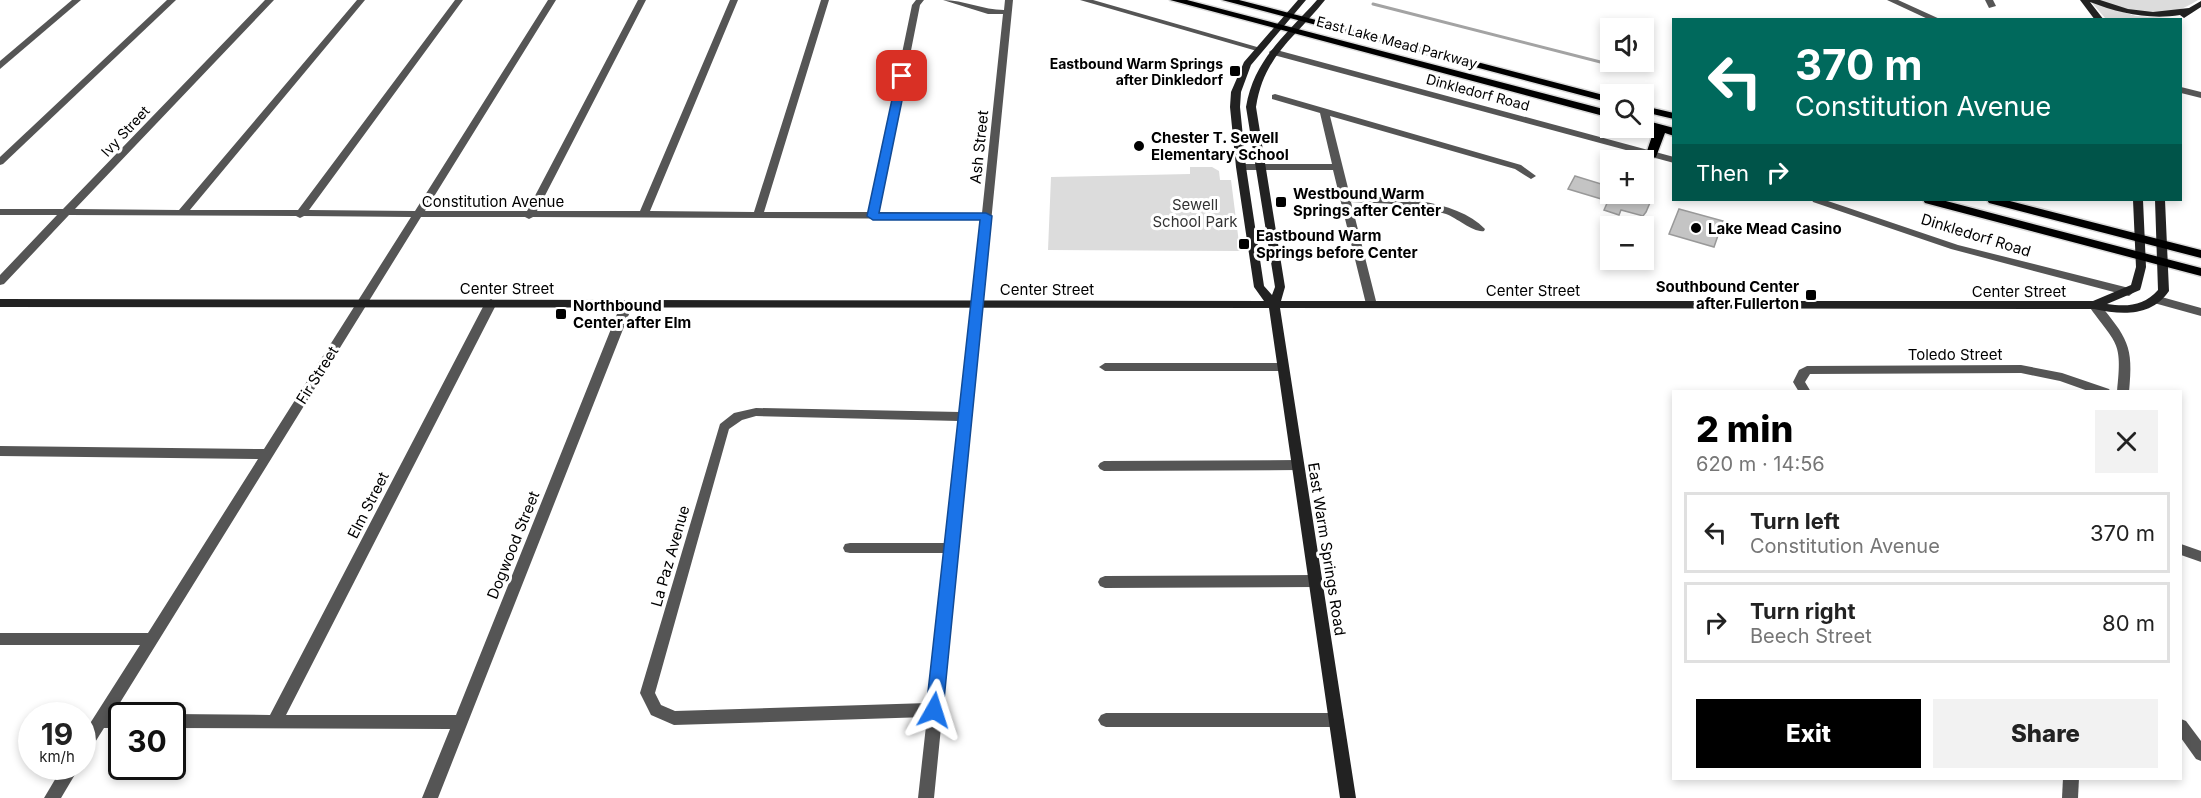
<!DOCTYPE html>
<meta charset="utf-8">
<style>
:root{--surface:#fff;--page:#f2f2f2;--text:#222;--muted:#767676;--line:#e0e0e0;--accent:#000}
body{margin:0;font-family:Inter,sans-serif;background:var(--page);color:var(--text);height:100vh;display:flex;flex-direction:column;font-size:22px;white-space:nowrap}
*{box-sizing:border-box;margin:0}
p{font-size:20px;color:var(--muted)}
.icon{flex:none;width:33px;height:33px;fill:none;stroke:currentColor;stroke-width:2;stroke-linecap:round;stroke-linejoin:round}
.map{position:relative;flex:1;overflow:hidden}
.details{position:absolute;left:1672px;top:390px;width:510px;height:390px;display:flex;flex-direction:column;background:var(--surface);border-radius:0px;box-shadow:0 3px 9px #0003}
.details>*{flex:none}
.top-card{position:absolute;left:1672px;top:18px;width:510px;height:183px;border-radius:0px;box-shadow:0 3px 9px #0003;background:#00695c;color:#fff;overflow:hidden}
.tools{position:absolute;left:1600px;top:18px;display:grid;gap:12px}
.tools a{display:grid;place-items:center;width:54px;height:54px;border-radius:0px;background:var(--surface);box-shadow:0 3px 9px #0003;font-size:30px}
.speed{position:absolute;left:18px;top:702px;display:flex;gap:12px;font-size:30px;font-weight:700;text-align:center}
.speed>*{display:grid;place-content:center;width:78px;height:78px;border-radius:50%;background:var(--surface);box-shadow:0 3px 9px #0003;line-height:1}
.speed small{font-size:15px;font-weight:400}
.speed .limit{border:3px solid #111;border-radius:9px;background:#fff;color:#111}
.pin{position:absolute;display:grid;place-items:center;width:51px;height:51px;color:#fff;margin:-26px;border-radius:12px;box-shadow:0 3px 9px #0006}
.me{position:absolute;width:66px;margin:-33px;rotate:6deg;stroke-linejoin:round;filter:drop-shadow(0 0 4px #0008)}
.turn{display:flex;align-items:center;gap:21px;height:126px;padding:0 24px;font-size:27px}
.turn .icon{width:78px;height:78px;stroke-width:2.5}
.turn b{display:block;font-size:42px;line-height:51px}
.then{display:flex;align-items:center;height:57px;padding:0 24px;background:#0003;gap:12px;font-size:22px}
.round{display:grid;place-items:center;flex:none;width:63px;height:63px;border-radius:0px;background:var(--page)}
.head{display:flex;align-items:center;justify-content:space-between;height:102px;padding:0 24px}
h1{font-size:36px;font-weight:800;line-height:45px;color:var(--accent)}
.cta{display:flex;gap:12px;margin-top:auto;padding:12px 24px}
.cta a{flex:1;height:69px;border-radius:0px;background:var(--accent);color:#fff;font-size:24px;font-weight:800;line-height:69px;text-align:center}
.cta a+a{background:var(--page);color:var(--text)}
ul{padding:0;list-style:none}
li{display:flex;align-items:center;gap:18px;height:81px;margin:0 12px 9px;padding:0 12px;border:3px solid var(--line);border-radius:0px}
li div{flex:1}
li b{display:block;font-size:22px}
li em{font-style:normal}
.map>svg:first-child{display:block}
.green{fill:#dcdcdc}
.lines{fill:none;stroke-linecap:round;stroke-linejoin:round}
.stream{stroke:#a3a3a3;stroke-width:3}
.building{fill:#c4c4c4;stroke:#999;stroke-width:1.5}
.primary-casing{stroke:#dbdbdb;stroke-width:3}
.street{fill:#555;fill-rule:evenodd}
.secondary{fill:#222;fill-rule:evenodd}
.primary{fill:#000;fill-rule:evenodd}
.route{fill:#1a73e8;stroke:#114b97;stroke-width:1.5}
.poi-dot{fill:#000;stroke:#fff;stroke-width:2}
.labels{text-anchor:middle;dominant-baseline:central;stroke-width:6;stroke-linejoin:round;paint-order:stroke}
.far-street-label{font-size:14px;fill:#000;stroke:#fff}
.far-poi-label{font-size:14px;font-weight:bold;fill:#000;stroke:#fff;text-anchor:end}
.poi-label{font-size:15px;font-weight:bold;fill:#000;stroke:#fff;text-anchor:start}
.street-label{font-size:15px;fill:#000;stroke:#fff}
.park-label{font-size:15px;fill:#333;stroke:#fff}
</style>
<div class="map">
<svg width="2201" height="798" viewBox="0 0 2201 798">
<rect width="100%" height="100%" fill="#fff"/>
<g class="green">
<path d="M2097,0h101c-34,23 -65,11 -101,0z"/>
<polygon points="2091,2 2136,16 2170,18 2106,19"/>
<polygon points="1190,167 1212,167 1219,171 1220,180 1231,180 1240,251 1048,250 1051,177 1190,174"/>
</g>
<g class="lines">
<polyline class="stream" points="1373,4 1620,67"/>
</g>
<g class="building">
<polygon points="1575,176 1611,187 1611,194 1635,194 1652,198 1646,212 1643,216 1621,210 1619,215 1604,210 1608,201 1568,189"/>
<polygon points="1679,209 1723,221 1714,247 1669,234"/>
</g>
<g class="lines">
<g class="primary-casing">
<g id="primary">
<polygon points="1170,0 1187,0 1611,111 1611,118"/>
<polygon points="1222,0 1239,0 1611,97 1611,103"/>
<polygon points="1644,106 1674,113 1674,119 1644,112"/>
<polygon points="1644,120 1674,128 1674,136 1665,133 1656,157 1652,158 1646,154 1654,130 1644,128"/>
<polygon points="1923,200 1942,200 2201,268 2201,276 1925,203"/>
<polygon points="1987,200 2006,200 2201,250 2201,258 1989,203"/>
</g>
</g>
<g class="street">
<polygon points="72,0 81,0 0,69 0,61"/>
<polygon points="167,0 176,0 3,164 0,165 0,157"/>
<path d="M265,0h9l-199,209 104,1 178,-210h8l-175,210h108l157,-210h8l-154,210 106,1 133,-211h8l-131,211h102l111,-211h8l-109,211h103l90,-211h8l-88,211 104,1 67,-212h8l-65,212h105l43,-207 4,-5h8l-4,5 -41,207 103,1 21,-199h-15l-45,-14c21,0 40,10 61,10l1,-10h8l-79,798h-16l9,-81 -253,8 -23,-10 -11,-22 80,-269 14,-11 22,-5 204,4 21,-193 -448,-2 -4,2 -4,-2h-104l-308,497 12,2h-3v12h-18l-17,27 -5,2v-21l58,-91h-140v-12h148l110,-174 -258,-3v-10l264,3 147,-232 -107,-1 -4,2 -4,-2 -227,-1 -65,69 -4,1v-10l57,-60h-57v-6h63zM756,416l203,5 -13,122h-96l-5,1 -2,4 2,4 5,1h95l-17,150 -253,8 -14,-6 -6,-12 74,-264 13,-9z"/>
<polygon points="1080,0 1093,0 1264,49 1257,51"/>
<polygon points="1887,0 1898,0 1942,20 1930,20"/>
<polygon points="1985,0 1993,0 1996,6 1989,8"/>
<polygon points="1273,49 1674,157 1674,163 1270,54 1269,52"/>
<polygon points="2181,87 2201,92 2201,98 2181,93"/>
<path d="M1275,94l246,71 15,11 -5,3 -16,-10 -185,-53 20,80c39,1 106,2 135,33l-1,2c-10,2 -27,-13 -38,-17 -31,-10 -63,-11 -95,-12l26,103 -2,3h-8l-34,-138h-92l-5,-3 5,-3h91l-12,-51 -48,-14v-4z"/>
<polygon points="1812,200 1825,200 1958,245 2129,288 2134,292 2129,296 1951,249 1813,202"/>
<polygon points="2158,296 2201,308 2201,316 2154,303 2152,300"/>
<polygon points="491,299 497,303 286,715 456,715 621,304 623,301 631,301 633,304 438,798 422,798 450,729 172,728 172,716 169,716 172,714 270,715 485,303"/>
<path d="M2094,301l4,1c29,36 36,43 31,90h-12c6,-53 -1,-47 -29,-87z"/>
<polygon points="1105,363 1283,363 1289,367 1283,371 1105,371 1099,367"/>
<polygon points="2021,365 2062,373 2109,389 2111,392 2091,392 2060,381 2021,373 1810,374 1805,382 1811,392 1799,392 1793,382 1799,370 1807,366"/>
<polygon points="1298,460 1302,462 1304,465 1302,468 1298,470 1104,471 1100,469 1098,466 1100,463 1104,461"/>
<polygon points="2181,544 2201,551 2201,562 2181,555"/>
<polygon points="1315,575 1320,577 1322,581 1320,585 1315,587 1105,588 1100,586 1098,582 1100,578 1105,576"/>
<polygon points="1106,713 1336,713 1341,715 1344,720 1341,725 1336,727 1106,727 1101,725 1098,720 1101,715"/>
<polygon points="2181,719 2186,721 2201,741 2201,761 2196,759 2181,738"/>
<polygon points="63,766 80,766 61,798 44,798"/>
<polygon points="2063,778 2079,778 2078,798 2062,798"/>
</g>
<g class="secondary">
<path d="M1298,0h8l-55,65 -10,27 -1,15 6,60 18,119 8,9 3,-8 -29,-180c8,-48 40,-72 71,-107h8c-30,38 -61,55 -69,107l29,180 -4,14h812l38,-16 5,-18 -3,-67h10l3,67 -5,20 -1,3 -33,14c20,3 37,2 51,-14l-3,-90h10l4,91c-18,26 -47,24 -75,18l-814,-1 76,490h-16l-71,-490 -1269,-1v-8l1264,2 -10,-14 -18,-120 -6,-60 1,-15 13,-30z"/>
<path d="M2080,0h20l28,9 25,3 36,-4 12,-7v6l-17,11 -4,-3c-31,5 -61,-2 -90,-13l14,18h-9z"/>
</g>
<use href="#primary" class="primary"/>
</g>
<polygon class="route" points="902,73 907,76 879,213 986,213 992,216 943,710 940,715 934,717 928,715 926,710 980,220 873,220 867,216 897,76"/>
<g class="poi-dot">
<rect x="1229" y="65" width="12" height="12" rx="3"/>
<circle cx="1139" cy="146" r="6"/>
<rect x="1275" y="196" width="12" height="12" rx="3"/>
<circle cx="1696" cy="228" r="6"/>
<rect x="1238" y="238" width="12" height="12" rx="3"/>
<rect x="1805" y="289" width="12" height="12" rx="3"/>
<rect x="555" y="308" width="12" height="12" rx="3"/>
</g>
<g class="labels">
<g class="far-street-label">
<text transform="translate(1397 42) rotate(15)">East Lake Mead Parkway</text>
<text transform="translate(1478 92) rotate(15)">Dinkledorf Road</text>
<text transform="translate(125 131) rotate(-47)">Ivy Street</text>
</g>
<g class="far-poi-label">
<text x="1223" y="63">Eastbound Warm Springs<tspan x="1223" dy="16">after Dinkledorf</tspan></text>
</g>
<g class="poi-label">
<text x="1151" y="137">Chester T. Sewell<tspan x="1151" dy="17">Elementary School</tspan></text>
<text x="1293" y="193">Westbound Warm<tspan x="1293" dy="17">Springs after Center</tspan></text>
<text x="1708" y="228">Lake Mead Casino</text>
<text x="1256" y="235">Eastbound Warm<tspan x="1256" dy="17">Springs before Center</tspan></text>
<text x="1799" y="286" text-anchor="end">Southbound Center<tspan x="1799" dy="17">after Fullerton</tspan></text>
<text x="573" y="305">Northbound<tspan x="573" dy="17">Center after Elm</tspan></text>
</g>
<g class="street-label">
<text transform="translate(979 147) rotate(-84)">Ash Street</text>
<text x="493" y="201">Constitution Avenue</text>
<text transform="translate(1976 235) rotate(17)">Dinkledorf Road</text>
<text x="507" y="288">Center Street</text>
<text x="1047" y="289">Center Street</text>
<text x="1533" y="290">Center Street</text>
<text x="2019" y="291">Center Street</text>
<text x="1955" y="354">Toledo Street</text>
<text transform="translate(317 375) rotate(-58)">Fir Street</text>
<text transform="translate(368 505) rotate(-63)">Elm Street</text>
<text transform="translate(513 545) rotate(-68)">Dogwood Street</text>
<text transform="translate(1327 549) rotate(81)">East Warm Springs Road</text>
<text transform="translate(670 556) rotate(-74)">La Paz Avenue</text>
</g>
<g class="park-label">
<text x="1195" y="204">Sewell<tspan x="1195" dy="17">School Park</tspan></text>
</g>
</g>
</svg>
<div class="tools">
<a><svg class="icon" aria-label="sound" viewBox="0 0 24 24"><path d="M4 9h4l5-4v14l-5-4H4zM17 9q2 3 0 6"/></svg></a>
<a><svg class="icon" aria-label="search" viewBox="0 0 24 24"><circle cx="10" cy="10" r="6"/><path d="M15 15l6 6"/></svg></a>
<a>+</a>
<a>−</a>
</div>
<div class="speed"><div>19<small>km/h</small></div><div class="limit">30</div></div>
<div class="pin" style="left:902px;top:76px;background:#d93025"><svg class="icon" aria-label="arrive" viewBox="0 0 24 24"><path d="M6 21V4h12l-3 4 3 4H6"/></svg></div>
<svg class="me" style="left:934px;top:710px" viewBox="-20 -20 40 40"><path d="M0-17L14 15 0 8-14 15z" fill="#1a73e8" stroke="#fff" stroke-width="4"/></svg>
<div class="top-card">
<div class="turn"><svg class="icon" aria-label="left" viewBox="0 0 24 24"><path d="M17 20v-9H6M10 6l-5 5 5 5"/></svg><div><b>370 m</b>Constitution Avenue</div></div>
<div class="then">Then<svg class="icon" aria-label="right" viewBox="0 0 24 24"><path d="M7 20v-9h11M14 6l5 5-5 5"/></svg></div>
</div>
<section class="details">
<div class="head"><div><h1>2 min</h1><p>620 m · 14:56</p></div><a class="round"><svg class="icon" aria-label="close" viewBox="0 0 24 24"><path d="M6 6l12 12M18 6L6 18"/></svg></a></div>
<ul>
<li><svg class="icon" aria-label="left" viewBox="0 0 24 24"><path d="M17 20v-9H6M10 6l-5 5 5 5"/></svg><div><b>Turn left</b><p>Constitution Avenue</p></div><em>370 m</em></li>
<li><svg class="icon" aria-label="right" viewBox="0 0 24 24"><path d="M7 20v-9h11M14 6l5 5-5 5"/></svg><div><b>Turn right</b><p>Beech Street</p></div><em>80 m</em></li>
</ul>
<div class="cta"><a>Exit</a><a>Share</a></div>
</section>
</div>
